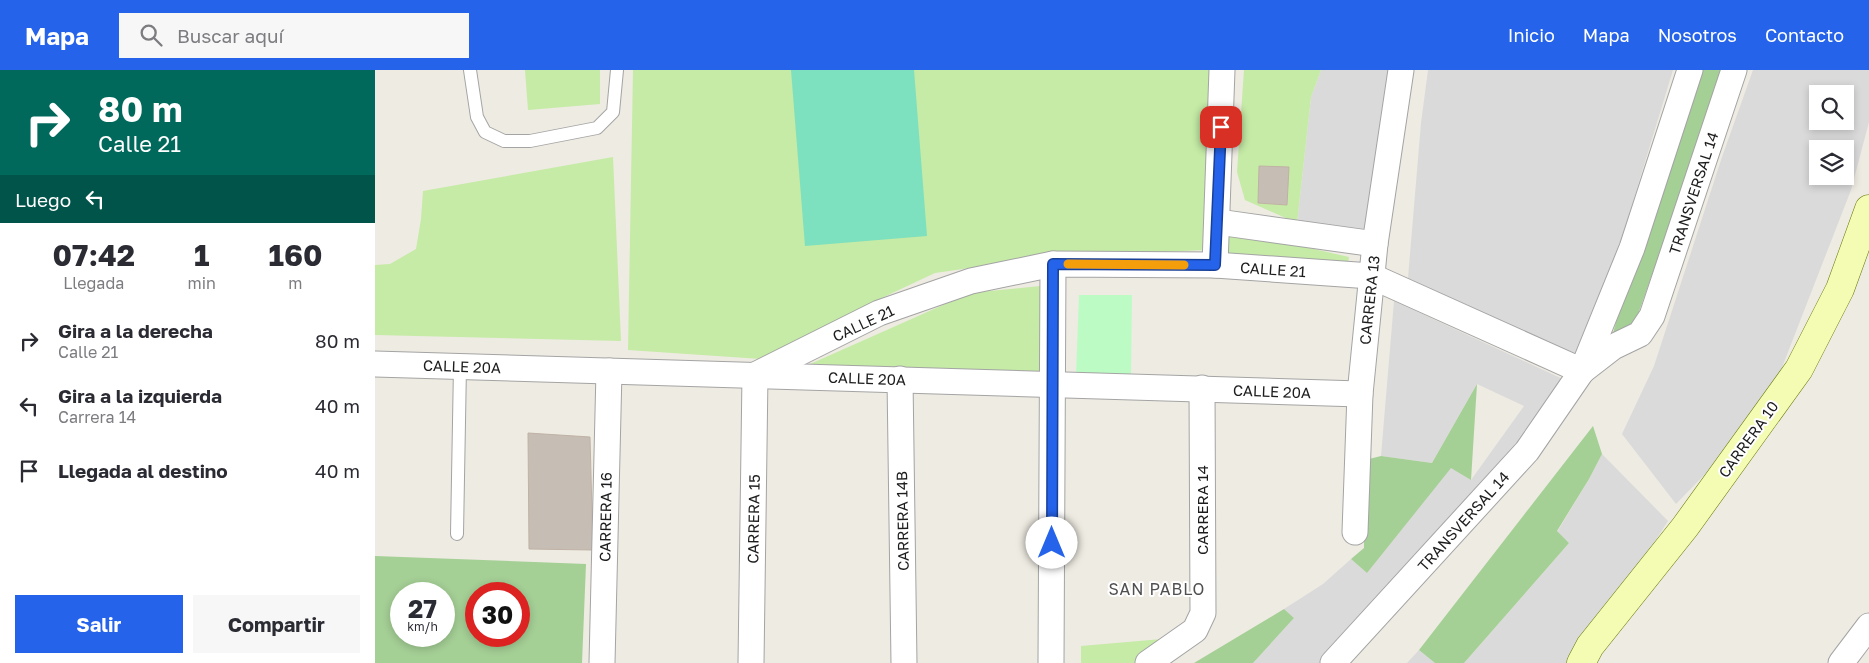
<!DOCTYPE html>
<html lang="es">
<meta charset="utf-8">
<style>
:root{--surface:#fff;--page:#f7f7f7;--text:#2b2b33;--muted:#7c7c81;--accent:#2563eb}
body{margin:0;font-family:"Golos Text",sans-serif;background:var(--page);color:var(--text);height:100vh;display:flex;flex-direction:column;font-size:19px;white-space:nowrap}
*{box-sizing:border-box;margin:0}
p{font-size:16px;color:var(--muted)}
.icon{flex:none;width:28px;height:28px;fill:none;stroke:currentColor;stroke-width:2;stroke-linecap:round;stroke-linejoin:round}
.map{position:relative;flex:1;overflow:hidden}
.side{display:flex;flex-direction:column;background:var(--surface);width:375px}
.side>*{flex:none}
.hud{background:#00695c;color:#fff;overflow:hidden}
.controls{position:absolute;left:1434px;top:15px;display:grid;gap:10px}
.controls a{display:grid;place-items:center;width:45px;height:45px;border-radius:0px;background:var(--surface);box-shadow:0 2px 8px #0003;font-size:25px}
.speed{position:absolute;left:15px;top:512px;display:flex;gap:10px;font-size:25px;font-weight:700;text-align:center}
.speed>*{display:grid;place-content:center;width:65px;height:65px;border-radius:50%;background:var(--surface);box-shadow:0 2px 8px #0003;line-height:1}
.speed small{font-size:12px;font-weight:400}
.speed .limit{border:8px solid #d22;background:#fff;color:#111}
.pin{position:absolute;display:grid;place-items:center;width:42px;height:42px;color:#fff;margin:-21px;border-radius:10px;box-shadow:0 2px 8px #0006}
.me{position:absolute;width:55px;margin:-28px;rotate:0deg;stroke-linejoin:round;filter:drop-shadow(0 0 4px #0008)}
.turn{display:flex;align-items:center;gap:18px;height:105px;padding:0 15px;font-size:22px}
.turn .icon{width:65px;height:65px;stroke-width:2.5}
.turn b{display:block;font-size:35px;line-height:42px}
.then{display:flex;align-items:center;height:48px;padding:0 15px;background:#0003;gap:10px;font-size:19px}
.eta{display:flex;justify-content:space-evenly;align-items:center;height:85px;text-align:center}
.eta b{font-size:30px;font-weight:700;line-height:35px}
.primary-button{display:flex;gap:10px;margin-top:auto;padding:10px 15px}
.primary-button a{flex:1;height:58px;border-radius:0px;background:var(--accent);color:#fff;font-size:20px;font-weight:700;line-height:58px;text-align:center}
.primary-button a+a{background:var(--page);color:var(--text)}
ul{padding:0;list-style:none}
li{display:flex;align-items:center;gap:15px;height:65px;padding:0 15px}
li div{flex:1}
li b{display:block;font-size:19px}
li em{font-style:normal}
header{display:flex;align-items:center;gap:30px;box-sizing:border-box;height:70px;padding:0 25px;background:var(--accent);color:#fff}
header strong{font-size:24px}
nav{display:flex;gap:28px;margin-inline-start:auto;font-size:18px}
.search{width:350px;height:45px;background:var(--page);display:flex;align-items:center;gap:12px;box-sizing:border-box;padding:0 18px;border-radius:0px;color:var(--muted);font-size:19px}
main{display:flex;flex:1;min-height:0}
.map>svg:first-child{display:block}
.residential{fill:#dbdada;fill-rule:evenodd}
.grass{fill:#c5eba6}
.forest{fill:#a4cf95;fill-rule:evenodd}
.park{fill:#bdfbc4}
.pitch{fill:#7de0be}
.building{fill:#c6bdb5;stroke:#c0b2a4}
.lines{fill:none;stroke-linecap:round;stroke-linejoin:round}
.lane-casing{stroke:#a4a4a4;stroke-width:14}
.street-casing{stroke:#a4a4a4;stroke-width:27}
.secondary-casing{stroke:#647602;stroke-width:29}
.lane{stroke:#fff;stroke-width:12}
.street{stroke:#fff;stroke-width:25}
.secondary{stroke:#f4fbb3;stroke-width:28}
.route-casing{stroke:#184099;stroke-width:12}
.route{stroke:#2563eb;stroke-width:9}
.slow{stroke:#f59e0b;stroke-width:9}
.labels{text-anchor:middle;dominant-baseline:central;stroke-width:4;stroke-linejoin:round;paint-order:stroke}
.street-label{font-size:15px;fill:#1d1d1d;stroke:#fff}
.neighbourhood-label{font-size:16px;letter-spacing:1px;fill:#505050;stroke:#fff}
</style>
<header>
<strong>Mapa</strong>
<div class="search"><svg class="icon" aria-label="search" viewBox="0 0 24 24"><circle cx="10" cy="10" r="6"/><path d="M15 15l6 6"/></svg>Buscar aquí</div>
<nav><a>Inicio</a><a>Mapa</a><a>Nosotros</a><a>Contacto</a></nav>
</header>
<main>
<section class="side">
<div class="hud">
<div class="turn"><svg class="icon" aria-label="right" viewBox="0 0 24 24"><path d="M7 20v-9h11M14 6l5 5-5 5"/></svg><div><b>80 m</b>Calle 21</div></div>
<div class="then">Luego<svg class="icon" aria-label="left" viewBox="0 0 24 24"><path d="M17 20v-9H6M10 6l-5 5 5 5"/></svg></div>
</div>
<div class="eta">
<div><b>07:42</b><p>Llegada</p></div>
<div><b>1</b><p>min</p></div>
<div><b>160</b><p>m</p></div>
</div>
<ul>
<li><svg class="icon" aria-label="right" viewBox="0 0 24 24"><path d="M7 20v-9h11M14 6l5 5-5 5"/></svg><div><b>Gira a la derecha</b><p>Calle 21</p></div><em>80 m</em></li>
<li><svg class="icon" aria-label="left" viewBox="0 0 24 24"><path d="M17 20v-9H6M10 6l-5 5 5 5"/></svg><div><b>Gira a la izquierda</b><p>Carrera 14</p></div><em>40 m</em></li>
<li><svg class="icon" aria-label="arrive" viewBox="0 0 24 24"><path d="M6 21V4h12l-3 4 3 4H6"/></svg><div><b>Llegada al destino</b></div><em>40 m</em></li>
</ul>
<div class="primary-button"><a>Salir</a><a>Compartir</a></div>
</section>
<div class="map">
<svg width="1494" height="593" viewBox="0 0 1494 593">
<rect width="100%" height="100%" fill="#eeebe2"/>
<g class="residential">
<polygon points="946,0 1018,0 998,167 922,153 936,27"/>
<polygon points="1053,0 1298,0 1210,289 1033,208 1046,53"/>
<path d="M1378,0h116v52l-18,68 -70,180 -75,103 -30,31 -54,-70 32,-68 68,-209zM1442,24h28v27h-28zM1442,79h28v27h-28z"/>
<polygon points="1019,231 1192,311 966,593 878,593 919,548 909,539 948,514 976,489 992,503 1076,397 1096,410 1149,336 1102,314 1057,393 1006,386"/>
<polygon points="1227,384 1293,451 1201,593 1089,593 1194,473 1182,462 1214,409"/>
<polygon points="1044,580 1060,593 1032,593"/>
</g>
<g class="grass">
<polygon points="150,0 225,0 225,34 153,40"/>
<polygon points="258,0 836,0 831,180 671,187 560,203 479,241 386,289 253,280"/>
<polygon points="869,0 946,0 936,27 922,153 870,130 862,102"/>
<polygon points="238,87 246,271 0,265 0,195 15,194 41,179 46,149 48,121"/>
<polygon points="858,144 899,170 974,187 972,200 849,189"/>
<polygon points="675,215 678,306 424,299 595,223"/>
<polygon points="810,567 772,593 706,593 706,576"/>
</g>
<g class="forest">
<polygon points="1324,0 1349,0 1254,270 1238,263 1252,214"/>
<polygon points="1102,314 1096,410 1076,398 992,503 976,489 989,478 990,390 1006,386 1057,393"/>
<polygon points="1218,356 1227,384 1214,409 1182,461 1194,473 1089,593 1060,593 1044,580"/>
<path d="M0,486l211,8 -4,99h-207zM26,524h43v42h-43zM101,524h43v42h-43z"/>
<polygon points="909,539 919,548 878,593 819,593"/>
</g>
<polygon class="park" points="704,225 757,225 756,306 701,305"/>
<polygon class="pitch" points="416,0 539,0 552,166 430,176"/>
<g class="building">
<polygon points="884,96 914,97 912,135 883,133"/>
<polygon points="153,363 215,367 218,480 154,479"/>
</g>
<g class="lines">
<g class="lane-casing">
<g id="lane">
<polyline points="95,0 102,47 110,62 129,71 155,71 222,58 238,42 242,0"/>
<polyline points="82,464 85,296"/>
</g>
</g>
<g class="street-casing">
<g id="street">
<polyline points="843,152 1000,174"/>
<polyline points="840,195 847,0"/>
<polyline points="0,294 985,324"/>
<polyline points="1207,301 1238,277 1265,264 1277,246 1359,0"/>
<polyline points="525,309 529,593"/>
<polyline points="980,462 985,324 1000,174 1026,0"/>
<polyline points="227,593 234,301"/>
<polyline points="376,593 380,305 504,243 596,211 678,194 840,195 996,206 1207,301"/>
<polyline points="676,593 678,194"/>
<polyline points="773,593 820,560 828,543 827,318"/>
<polyline points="958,593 1152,381 1207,301 1257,178 1315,0"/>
<polyline points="1466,593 1494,556"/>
</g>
</g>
<g class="secondary-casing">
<polyline id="secondary" points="1206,593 1215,576 1310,457 1424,299 1465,219 1494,139"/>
</g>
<use href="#lane" class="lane"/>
<use href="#street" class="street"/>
<use href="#secondary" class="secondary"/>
</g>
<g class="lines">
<g class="route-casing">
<polyline id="route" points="677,473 678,194 840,195 846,57"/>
</g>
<use href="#route" class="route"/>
<polyline class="slow" points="693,194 809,195"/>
</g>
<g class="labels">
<g class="street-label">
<text transform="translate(1318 123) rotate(-72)">TRANSVERSAL 14</text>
<text transform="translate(898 199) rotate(4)">CALLE 21</text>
<text transform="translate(994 230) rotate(-84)">CARRERA 13</text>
<text transform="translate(488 253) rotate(-25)">CALLE 21</text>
<text transform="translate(87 296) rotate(2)">CALLE 20A</text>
<text transform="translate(492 308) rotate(2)">CALLE 20A</text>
<text transform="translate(897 321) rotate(2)">CALLE 20A</text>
<text transform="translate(1373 369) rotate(-54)">CARRERA 10</text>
<text transform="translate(827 440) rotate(-90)">CARRERA 14</text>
<text transform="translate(230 447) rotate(-89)">CARRERA 16</text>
<text transform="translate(378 449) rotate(-89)">CARRERA 15</text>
<text transform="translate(527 451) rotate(-91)">CARRERA 14B</text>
<text transform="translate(1088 451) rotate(-48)">TRANSVERSAL 14</text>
</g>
<g class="neighbourhood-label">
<text x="782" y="519">SAN PABLO</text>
</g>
</g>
</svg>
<div class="controls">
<a><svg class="icon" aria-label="search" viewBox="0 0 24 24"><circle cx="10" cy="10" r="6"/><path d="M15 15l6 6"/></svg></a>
<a><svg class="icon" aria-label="layers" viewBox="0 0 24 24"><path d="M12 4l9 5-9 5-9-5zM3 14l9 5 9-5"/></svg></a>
</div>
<div class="speed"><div>27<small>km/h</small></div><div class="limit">30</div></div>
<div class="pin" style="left:846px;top:57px;background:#d93025"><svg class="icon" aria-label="arrive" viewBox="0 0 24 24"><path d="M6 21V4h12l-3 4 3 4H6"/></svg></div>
<svg class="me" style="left:677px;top:473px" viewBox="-20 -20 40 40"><circle r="19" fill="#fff"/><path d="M0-13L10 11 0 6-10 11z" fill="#2563eb"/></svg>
</div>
</main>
